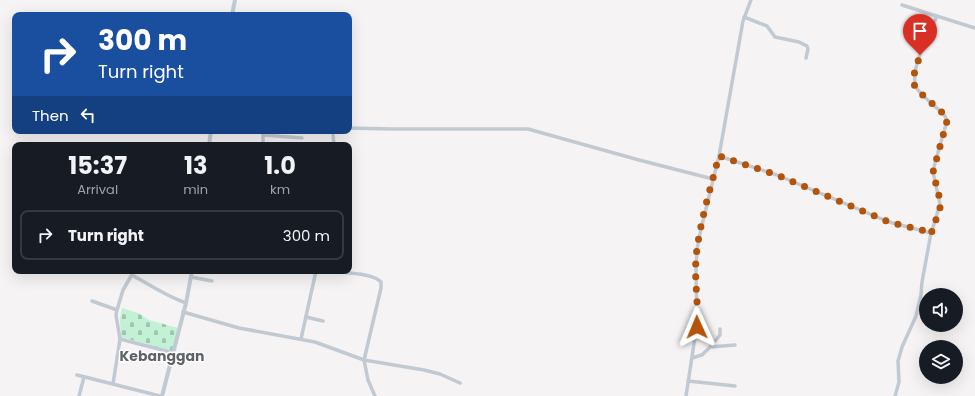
<!DOCTYPE html>
<style>
:root{--surface:#171b24;--page:#242831;--text:#f1f3f6;--muted:#9ea1a6;--line:#363941}
body{margin:0;font-family:Poppins,sans-serif;background:var(--page);color:var(--text);height:100vh;display:flex;flex-direction:column;font-size:15px;white-space:nowrap}
*{box-sizing:border-box;margin:0}
p{font-size:13px;color:var(--muted)}
.icon{flex:none;width:22px;height:22px;fill:none;stroke:currentColor;stroke-width:2;stroke-linecap:round;stroke-linejoin:round}
.map{position:relative;flex:1;overflow:hidden}
.sheet{position:absolute;left:12px;top:142px;width:340px;height:132px;display:flex;flex-direction:column;background:var(--surface);border-radius:8px;box-shadow:0 4px 16px #0002}
.sheet>*{flex:none}
.banner{position:absolute;left:12px;top:12px;width:340px;height:122px;border-radius:8px;box-shadow:0 4px 16px #0002;background:#1a4fa0;color:#fff;overflow:hidden}
.fabs{position:absolute;left:919px;top:288px;display:grid;gap:8px}
.fabs a{display:grid;place-items:center;width:44px;height:44px;border-radius:50%;background:var(--surface);box-shadow:0 4px 16px #0002;font-size:20px}
.pin{position:absolute;display:grid;place-items:center;width:34px;height:34px;color:#fff;margin:-41px -17px;border-radius:50% 50% 50% 0;rotate:-45deg;box-shadow:0 0 4px #0007}
.pin .icon{rotate:45deg}
.me{position:absolute;width:44px;margin:-22px;rotate:359deg;stroke-linejoin:round;filter:drop-shadow(0 0 3px #0008)}
.turn{display:flex;align-items:center;gap:14px;height:84px;padding:0 20px;font-size:18px}
.turn .icon{width:52px;height:52px;stroke-width:2.5}
.turn b{display:block;font-size:28px;line-height:34px}
.then{display:flex;align-items:center;height:38px;padding:0 20px;background:#0003;gap:8px;font-size:15px}
.eta{display:flex;justify-content:space-evenly;align-items:center;height:68px;text-align:center}
.eta b{font-size:24px;font-weight:700;line-height:28px}
ul{padding:0;list-style:none}
li{display:flex;align-items:center;gap:12px;height:50px;margin:0 8px 6px;padding:0 12px;border:2px solid var(--line);border-radius:8px}
li div{flex:1}
li b{display:block;font-size:15px}
li em{font-style:normal}
.map>svg:first-child{display:block}
.cemetery{fill:url(#cemetery-stones)}
.lines{fill:none;stroke-linecap:round;stroke-linejoin:round}
.minor{stroke:#c1cad2;stroke-width:3.5}
.tertiary{stroke:#c1cad2;stroke-width:4}
.route{stroke:#b45309;stroke-width:7;stroke-dasharray:0 12.6}
.labels{text-anchor:middle;dominant-baseline:central;stroke-width:3;stroke-linejoin:round;paint-order:stroke}
.quarter-label{font-size:14px;font-weight:bold;fill:#5f6368;stroke:#fff}
</style>
<div class="map">
<svg width="975" height="396" viewBox="0 0 975 396">
<defs>
<pattern id="cemetery-stones" width="16" height="16" patternUnits="userSpaceOnUse"><rect width="16" height="16" fill="#c3f1d5"/><path d="M2 7V4a2 2 0 0 1 4 0v3zM10 15v-3a2 2 0 0 1 4 0v3z" fill="#a0c6b0"/></pattern>
</defs>
<rect width="100%" height="100%" fill="#f5f3f3"/>
<polygon class="cemetery" points="122,308 138,313 149,320 178,328 172,351 121,337 120,319"/>
<g class="lines">
<g class="minor">
<polyline points="902,5 975,28"/>
<polyline points="744,17 767,26 775,37 799,42 807,46 808,49 806,58"/>
<polyline points="349,128 392,129 528,129 639,160 713,179"/>
<polyline points="263,135 302,138"/>
<polyline points="333,135 334,145"/>
<polyline points="263,145 263,131"/>
<polyline points="719,156 777,175 889,222 931,233 922,282 921,295 916,316 902,347 898,361 899,382 895,396"/>
<path d="M931,234l9,-30 -7,-32 2,-9 12,-42 -2,-5c-8,-9 -20,-17 -27,-26 -12,-15 12,-58 19,-74"/>
<path d="M331,271c12,2 42,2 50,11v6l-17,72 4,20 7,16"/>
<path d="M132,275c18,10 34,21 54,28"/>
<polyline points="191,277 212,281"/>
<polyline points="92,301 117,310"/>
<polyline points="183,312 239,328 315,342 364,360 424,370 440,374 460,383"/>
<polyline points="306,317 323,321"/>
<polyline points="120,339 174,353"/>
<polyline points="301,339 316,271"/>
<polyline points="710,347 720,335 720,329"/>
<polyline points="692,358 702,355 710,347 735,345"/>
<polyline points="77,375 160,396"/>
<polyline points="688,381 735,386"/>
<polyline points="113,384 120,339 116,315 117,310 123,290 134,271"/>
<polyline points="79,396 84,377"/>
<polyline points="686,396 697,324 696,271 697,249 701,229 719,156 743,21 751,0"/>
</g>
<g class="tertiary">
<polyline points="232,15 235,0"/>
<polyline points="209,145 211,131"/>
<polyline points="162,396 186,303 192,271"/>
</g>
</g>
<g class="lines">
<path class="route" d="M697,327c2,-25 -4,-52 0,-78 4,-30 14,-63 22,-93l58,19 112,47 41,10 1,2 9,-26v-8l-7,-28 14,-51 -1,-5c-7,-7 -30,-25 -32,-32 -2,-9 4,-21 6,-29"/>
</g>
<g class="labels">
<g class="quarter-label">
<text x="162" y="356">Kebanggan</text>
</g>
</g>
</svg>
<div class="fabs">
<a><svg class="icon" aria-label="sound" viewBox="0 0 24 24"><path d="M4 9h4l5-4v14l-5-4H4zM17 9q2 3 0 6"/></svg></a>
<a><svg class="icon" aria-label="layers" viewBox="0 0 24 24"><path d="M12 4l9 5-9 5-9-5zM3 14l9 5 9-5"/></svg></a>
</div>
<div class="pin" style="left:920px;top:55px;background:#d93025"><svg class="icon" aria-label="arrive" viewBox="0 0 24 24"><path d="M6 21V4h12l-3 4 3 4H6"/></svg></div>
<svg class="me" style="left:697px;top:327px" viewBox="-20 -20 40 40"><path d="M0-17L14 15 0 8-14 15z" fill="#b45309" stroke="#fff" stroke-width="4"/></svg>
<div class="banner">
<div class="turn"><svg class="icon" aria-label="right" viewBox="0 0 24 24"><path d="M7 20v-9h11M14 6l5 5-5 5"/></svg><div><b>300 m</b>Turn right</div></div>
<div class="then">Then<svg class="icon" aria-label="left" viewBox="0 0 24 24"><path d="M17 20v-9H6M10 6l-5 5 5 5"/></svg></div>
</div>
<section class="sheet">
<div class="eta">
<div><b>15:37</b><p>Arrival</p></div>
<div><b>13</b><p>min</p></div>
<div><b>1.0</b><p>km</p></div>
</div>
<ul>
<li><svg class="icon" aria-label="right" viewBox="0 0 24 24"><path d="M7 20v-9h11M14 6l5 5-5 5"/></svg><div><b>Turn right</b></div><em>300 m</em></li>
</ul>
</section>
</div>
